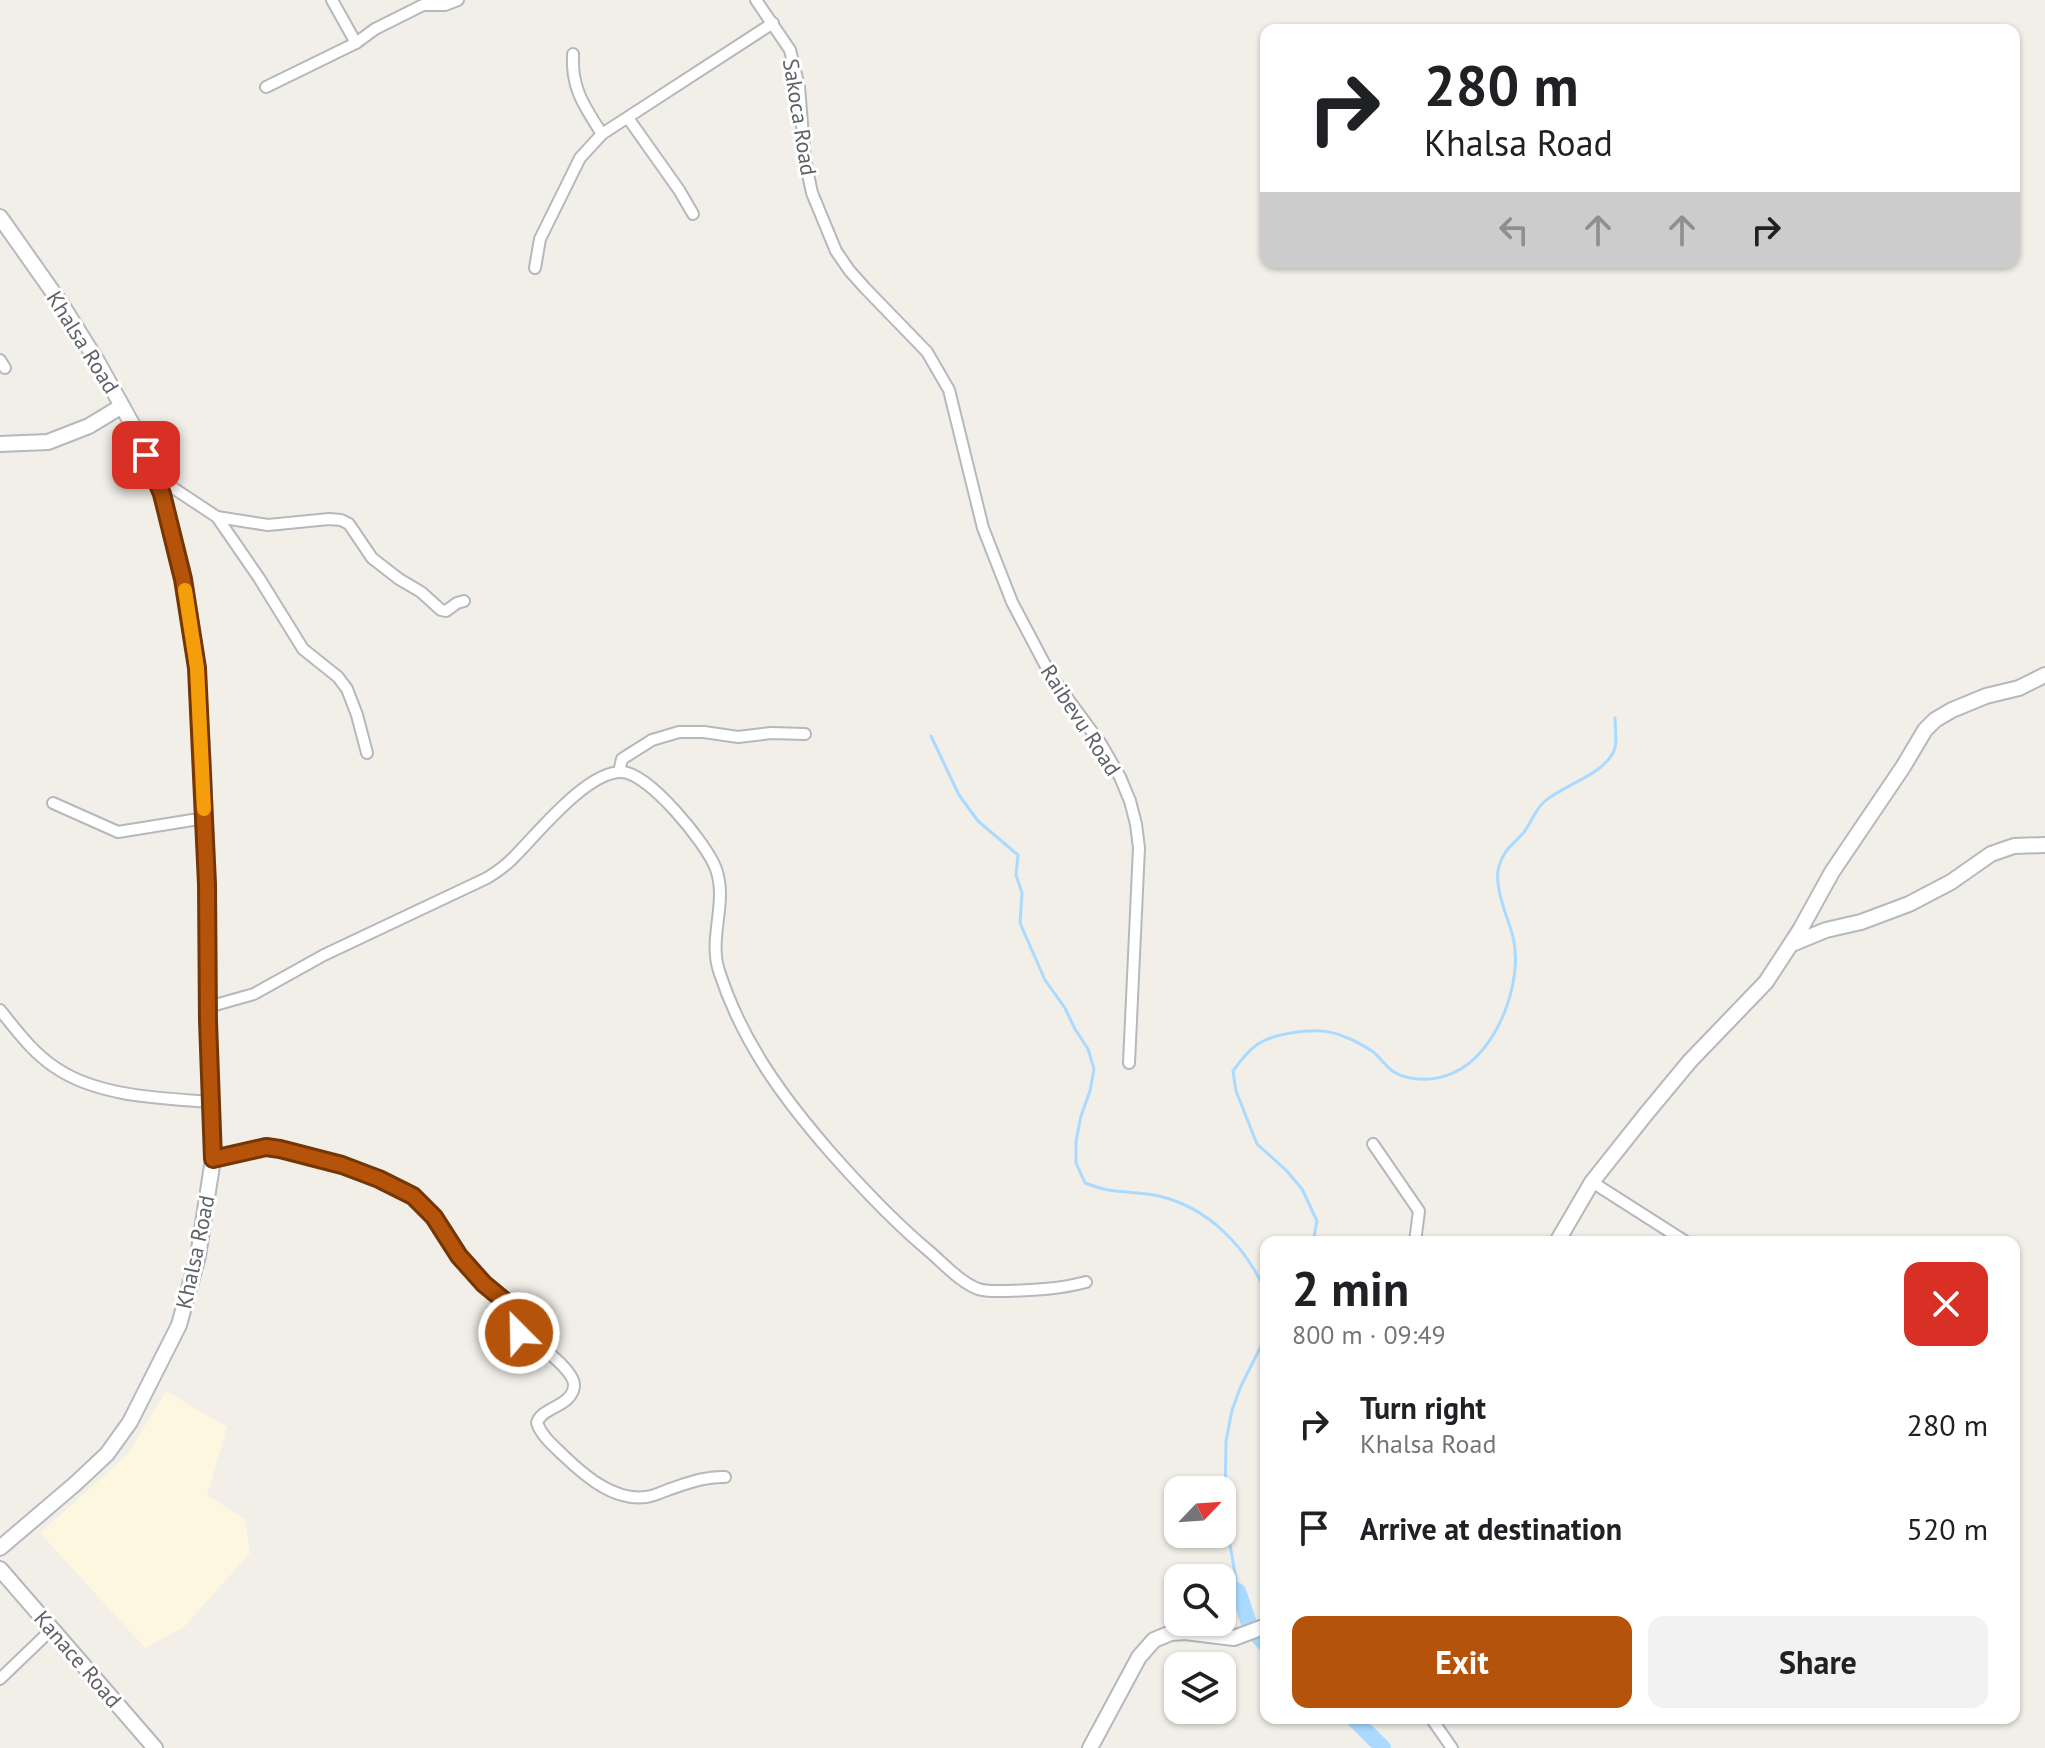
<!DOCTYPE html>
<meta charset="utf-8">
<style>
:root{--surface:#fff;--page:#f2f2f2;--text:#202124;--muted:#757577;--accent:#b45309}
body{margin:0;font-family:"PT Sans",sans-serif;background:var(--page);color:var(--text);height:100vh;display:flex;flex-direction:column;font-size:30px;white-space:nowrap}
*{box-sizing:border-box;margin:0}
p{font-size:26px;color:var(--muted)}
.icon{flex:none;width:44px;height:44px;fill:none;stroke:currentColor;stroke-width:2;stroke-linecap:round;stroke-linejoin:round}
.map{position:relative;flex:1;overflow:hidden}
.details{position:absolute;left:1260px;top:1236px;width:760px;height:488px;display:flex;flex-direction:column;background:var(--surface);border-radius:16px;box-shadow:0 2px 6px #0004}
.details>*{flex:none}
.banner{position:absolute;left:1260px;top:24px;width:760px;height:244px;border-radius:16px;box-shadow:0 2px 6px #0004;background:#fff;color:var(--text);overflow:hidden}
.needle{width:52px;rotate:65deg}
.tools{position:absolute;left:1164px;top:1476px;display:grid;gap:16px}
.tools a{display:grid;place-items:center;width:72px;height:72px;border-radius:16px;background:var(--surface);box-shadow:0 2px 6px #0004;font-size:40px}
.pin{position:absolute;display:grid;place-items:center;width:68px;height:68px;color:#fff;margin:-34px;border-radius:16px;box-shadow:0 4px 12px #0006}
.me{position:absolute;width:88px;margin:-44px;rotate:337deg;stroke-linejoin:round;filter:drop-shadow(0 0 6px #0008)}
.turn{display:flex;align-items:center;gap:28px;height:168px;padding:0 32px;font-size:36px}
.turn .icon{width:104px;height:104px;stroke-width:2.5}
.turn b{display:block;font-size:56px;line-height:68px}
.lanes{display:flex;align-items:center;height:76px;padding:0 32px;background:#0003;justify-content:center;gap:40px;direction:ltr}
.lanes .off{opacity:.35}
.round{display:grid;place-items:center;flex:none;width:84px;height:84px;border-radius:16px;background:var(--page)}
.head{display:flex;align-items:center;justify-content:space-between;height:136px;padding:0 32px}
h1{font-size:48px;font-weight:800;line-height:60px}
.action{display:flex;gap:16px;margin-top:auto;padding:16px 32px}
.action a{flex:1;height:92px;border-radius:16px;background:var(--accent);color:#fff;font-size:32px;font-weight:800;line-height:92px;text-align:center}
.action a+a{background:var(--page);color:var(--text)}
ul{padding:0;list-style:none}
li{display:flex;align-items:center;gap:24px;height:104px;padding:0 32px}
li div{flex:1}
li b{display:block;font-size:30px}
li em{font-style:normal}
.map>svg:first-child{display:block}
.commercial{fill:#fef7e0}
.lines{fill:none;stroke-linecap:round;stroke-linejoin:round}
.stream{stroke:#aadaff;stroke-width:3}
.river{stroke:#aadaff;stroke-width:16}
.minor-casing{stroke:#b5b8bc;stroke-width:14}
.tertiary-casing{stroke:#b5b8bc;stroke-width:18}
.secondary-casing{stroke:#b6babf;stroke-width:18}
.minor{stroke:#fff;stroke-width:10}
.tertiary{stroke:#fff;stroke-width:14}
.secondary{stroke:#fff;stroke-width:14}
.route-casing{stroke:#753606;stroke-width:20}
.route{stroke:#b45309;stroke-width:14}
.slow{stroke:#f59e0b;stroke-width:14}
.labels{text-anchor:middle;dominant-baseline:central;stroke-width:6;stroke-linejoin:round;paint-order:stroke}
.street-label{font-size:22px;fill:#5f6368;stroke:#fff}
</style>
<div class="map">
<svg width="2045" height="1748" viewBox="0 0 2045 1748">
<rect width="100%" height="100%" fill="#f1efe8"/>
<polygon class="commercial" points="166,1391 227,1427 207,1495 245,1519 250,1553 184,1627 145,1648 40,1533 128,1454"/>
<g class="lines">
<g class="stream">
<path d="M931,736l28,59 19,26 40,34 -2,20 6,18 -2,30 25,57 20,28 10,21 13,20 6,20 -4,22 -9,25 -5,25v22l9,20c8,3 16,6 24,7 17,3 34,2 50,6 50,12 86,50 107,96"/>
<path d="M1313,1242l4,-21 -15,-32 -16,-19 -29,-26 -21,-53 -3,-20c18,-25 27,-33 58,-38 19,-3 37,-4 54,4 9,3 19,9 27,14 8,6 14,16 22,21 17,10 42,9 59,1 44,-19 71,-92 60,-136 -5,-20 -20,-50 -14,-71 5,-17 14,-21 25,-34 7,-9 11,-22 20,-30 20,-18 62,-27 71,-54 2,-9 0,-21 0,-30"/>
<polyline points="1238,1591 1227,1527 1225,1497 1226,1441 1232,1410 1241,1386 1266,1336"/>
</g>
<g class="river">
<polyline points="1238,1591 1251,1629 1266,1645"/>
<polyline points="1353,1718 1383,1748"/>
</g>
<g class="minor-casing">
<g id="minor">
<polyline points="332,0 356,43"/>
<polyline points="756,0 790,50 799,87 805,160 812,193 836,251 849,270 865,288 927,352 949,390 983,528 1012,602 1051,676 1101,744 1120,777 1130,801 1136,824 1139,848 1129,1063"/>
<path d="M573,54c-2,34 11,52 29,80"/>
<polyline points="266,87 356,43 375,29 423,5 445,5 458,0"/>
<polyline points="628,118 679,190 693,214"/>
<polyline points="535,268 540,239 580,158 602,134 773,23"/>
<polyline points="0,360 5,368"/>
<polyline points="155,476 217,517 268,525 329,519 341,520 349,524 372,558 399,579 421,592 441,610 446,611 457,603 464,601"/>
<polyline points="217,517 259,578 303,649 338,677 347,689 357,715 367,753"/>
<polyline points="619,772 622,759 652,740 679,732 704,732 738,737 771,733 805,734"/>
<polyline points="53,803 118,832 205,818"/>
<path d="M208,1007l46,-13 70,-39 163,-77c10,-6 20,-13 28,-22 23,-23 72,-85 107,-84 27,1 85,72 94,97 12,34 -8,68 3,102 23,71 64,127 113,183 31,35 62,68 98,98 14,12 30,30 48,37 9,3 21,2 30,2 27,-1 52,-2 78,-9"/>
<path d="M0,1010c17,21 33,43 56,58 43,29 105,30 156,34"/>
<polyline points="1373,1144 1419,1211 1415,1242"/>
<path d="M213,1159c17,-4 36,-11 54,-12 10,0 19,4 29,7 41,12 98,22 129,52 18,19 29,45 47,64 4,5 8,10 12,14 10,9 25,16 33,27 7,9 -4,20 5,28 4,3 8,2 12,4 12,6 41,30 40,43 -2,21 -33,21 -37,37 5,14 17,23 27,33 22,21 50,45 82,41 8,-1 16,-5 24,-8 18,-6 36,-13 55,-12"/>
<polyline points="1592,1182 1686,1242"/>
<polyline points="0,1679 52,1629"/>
<polyline points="1431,1718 1452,1748"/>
</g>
</g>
<g class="tertiary-casing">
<g id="tertiary">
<polyline points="0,444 48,442 89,426 122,406"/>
<polyline points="1792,944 1826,930 1861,922 1909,904 1951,882 1991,854 2014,846 2045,845"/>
<polyline points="1557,1242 1592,1182 1646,1114 1690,1061 1766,982 1800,930 1832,872 1903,767 1925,730 1935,720 1952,710 1986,696 2019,688 2045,675"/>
<polyline points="0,1569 155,1748"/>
<polyline points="1090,1748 1139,1657 1154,1640 1171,1633 1185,1632 1234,1638 1266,1626"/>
</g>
</g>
<g class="secondary-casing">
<polyline id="secondary" points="0,217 62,305 97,361 137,433 162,494 183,579 197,668 203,767 207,884 208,1021 213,1159 198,1256 179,1325 130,1422 107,1454 75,1484 0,1548"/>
</g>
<use href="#minor" class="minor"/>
<use href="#tertiary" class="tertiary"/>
<use href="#secondary" class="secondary"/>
</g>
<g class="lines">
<g class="route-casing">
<polyline id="route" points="146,455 162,494 183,579 197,668 207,884 208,1021 213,1159 266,1147 280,1149 342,1165 379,1179 413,1196 434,1217 459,1256 484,1284 518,1312 520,1320 519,1333"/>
</g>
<use href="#route" class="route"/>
<polyline class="slow" points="185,590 197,668 204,809"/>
</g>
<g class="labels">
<g class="street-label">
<text transform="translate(800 117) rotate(81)">Sakoca Road</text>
<text transform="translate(83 342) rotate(58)">Khalsa Road</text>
<text transform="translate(1081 720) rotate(57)">Raibevu Road</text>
<text transform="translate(195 1252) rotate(-78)">Khalsa Road</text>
<text transform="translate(78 1659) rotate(49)">Kanace Road</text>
</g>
</g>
</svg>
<div class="tools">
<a><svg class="needle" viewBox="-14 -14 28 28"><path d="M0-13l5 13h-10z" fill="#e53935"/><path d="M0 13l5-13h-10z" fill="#757577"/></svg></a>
<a><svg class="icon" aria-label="search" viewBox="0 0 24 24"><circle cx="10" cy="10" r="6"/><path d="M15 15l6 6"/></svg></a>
<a><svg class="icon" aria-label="layers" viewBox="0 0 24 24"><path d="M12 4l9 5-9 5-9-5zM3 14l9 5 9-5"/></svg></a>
</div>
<div class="pin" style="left:146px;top:455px;background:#d93025"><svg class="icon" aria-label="arrive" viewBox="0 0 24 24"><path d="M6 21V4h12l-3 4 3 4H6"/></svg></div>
<svg class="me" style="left:519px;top:1333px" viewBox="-20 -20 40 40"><circle r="17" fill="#b45309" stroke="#fff" stroke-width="3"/><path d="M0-11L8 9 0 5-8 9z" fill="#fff"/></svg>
<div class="banner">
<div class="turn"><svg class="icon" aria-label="right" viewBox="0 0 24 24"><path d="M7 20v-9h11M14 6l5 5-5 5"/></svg><div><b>280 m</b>Khalsa Road</div></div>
<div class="lanes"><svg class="icon off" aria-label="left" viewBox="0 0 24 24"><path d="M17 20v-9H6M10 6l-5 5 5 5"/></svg><svg class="icon off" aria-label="ahead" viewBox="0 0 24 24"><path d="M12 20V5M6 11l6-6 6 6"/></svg><svg class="icon off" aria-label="ahead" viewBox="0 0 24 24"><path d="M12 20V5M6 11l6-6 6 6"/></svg><svg class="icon" aria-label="right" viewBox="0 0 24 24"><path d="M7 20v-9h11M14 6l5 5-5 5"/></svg></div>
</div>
<section class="details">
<div class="head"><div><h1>2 min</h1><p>800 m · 09:49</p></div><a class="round" style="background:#d93025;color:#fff"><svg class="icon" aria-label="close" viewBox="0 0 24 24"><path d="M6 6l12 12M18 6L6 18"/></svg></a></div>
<ul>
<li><svg class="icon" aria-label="right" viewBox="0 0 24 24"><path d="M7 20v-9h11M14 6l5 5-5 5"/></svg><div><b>Turn right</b><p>Khalsa Road</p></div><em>280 m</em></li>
<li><svg class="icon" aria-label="arrive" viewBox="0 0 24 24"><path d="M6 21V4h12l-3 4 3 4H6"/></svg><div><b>Arrive at destination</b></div><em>520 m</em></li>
</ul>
<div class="action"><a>Exit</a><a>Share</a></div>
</section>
</div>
